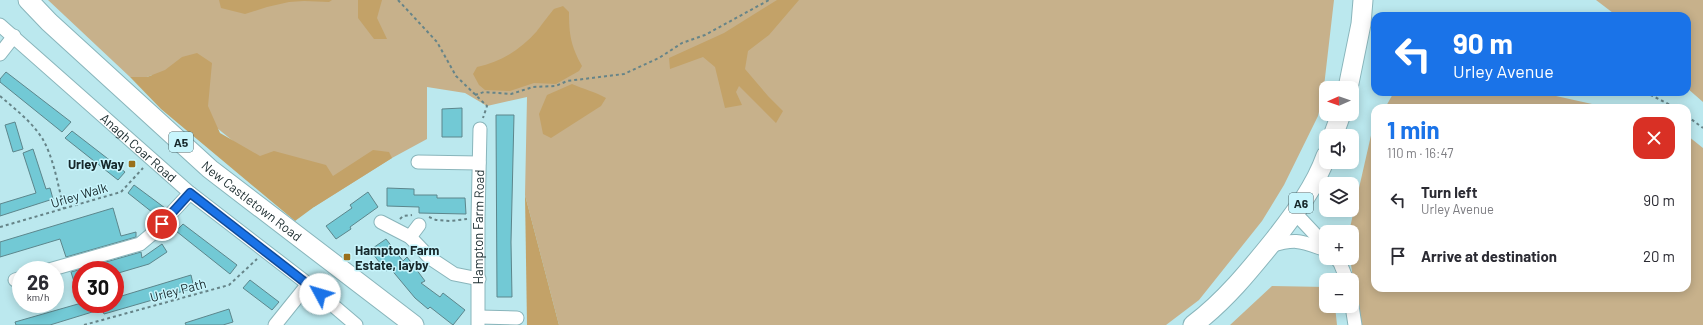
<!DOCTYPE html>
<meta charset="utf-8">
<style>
:root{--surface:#fff;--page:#f2f2f3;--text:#2b2b33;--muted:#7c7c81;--accent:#1a73e8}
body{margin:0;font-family:Barlow,sans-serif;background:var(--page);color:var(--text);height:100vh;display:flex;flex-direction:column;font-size:15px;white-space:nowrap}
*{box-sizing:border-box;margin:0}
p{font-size:13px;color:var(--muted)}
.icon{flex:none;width:22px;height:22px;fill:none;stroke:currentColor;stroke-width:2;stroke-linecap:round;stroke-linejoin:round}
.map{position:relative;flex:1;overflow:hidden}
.side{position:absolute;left:1371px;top:104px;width:320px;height:188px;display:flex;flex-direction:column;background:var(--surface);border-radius:12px;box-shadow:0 2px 10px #0003}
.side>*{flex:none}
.top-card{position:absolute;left:1371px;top:12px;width:320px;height:84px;border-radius:12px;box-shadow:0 2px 10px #0003;background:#1a73e8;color:#fff;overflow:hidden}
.needle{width:26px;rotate:268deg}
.controls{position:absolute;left:1319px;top:81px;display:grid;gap:8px}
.controls a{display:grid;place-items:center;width:40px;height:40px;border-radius:8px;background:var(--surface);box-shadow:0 2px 10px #0003;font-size:20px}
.speed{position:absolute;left:12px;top:261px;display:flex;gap:8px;font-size:20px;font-weight:700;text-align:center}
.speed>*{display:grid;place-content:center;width:52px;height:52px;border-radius:50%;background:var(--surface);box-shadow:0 2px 10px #0003;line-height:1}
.speed small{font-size:10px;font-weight:400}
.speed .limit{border:6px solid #d22;background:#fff;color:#111}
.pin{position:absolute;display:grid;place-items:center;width:34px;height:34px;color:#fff;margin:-17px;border:2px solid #fff;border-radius:50%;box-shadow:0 1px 4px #0007}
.me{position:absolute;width:44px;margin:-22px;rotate:309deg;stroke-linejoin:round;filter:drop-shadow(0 0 3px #0008)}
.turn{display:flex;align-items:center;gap:14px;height:84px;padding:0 16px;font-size:18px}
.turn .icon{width:52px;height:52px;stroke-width:2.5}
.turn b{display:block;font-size:28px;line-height:34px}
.round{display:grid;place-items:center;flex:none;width:42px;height:42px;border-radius:12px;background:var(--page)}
.headline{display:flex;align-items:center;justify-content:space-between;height:68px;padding:0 16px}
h1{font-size:24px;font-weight:700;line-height:30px;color:var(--accent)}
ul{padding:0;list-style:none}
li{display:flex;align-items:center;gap:12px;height:56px;padding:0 16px}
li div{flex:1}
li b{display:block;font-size:15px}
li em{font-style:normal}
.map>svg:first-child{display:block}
.green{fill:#c7b18b}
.forest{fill:#c3a268}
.building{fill:#72c9d5;stroke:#5c868c}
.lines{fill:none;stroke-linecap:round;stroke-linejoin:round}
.minor-casing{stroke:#89b5bb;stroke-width:15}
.highway-casing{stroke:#89b5bb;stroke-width:21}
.path{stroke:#668488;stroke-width:2;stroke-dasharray:3 3;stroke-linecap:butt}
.minor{stroke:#fff;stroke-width:13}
.highway{stroke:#fff;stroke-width:19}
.route-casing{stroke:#114b97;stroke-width:10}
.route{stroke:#1a73e8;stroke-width:7}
.poi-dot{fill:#99701c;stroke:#c8f5fc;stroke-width:1.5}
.labels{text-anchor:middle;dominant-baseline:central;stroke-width:3;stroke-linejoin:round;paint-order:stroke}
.shield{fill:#c8f5fc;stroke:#4c666a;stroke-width:1}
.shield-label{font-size:12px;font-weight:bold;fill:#17282b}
.street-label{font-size:13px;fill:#17282b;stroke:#c8f5fc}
.poi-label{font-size:13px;font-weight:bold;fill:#17282b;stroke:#c8f5fc;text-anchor:end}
</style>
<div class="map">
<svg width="1703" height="325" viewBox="0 0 1703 325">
<rect width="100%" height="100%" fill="#bbe8ee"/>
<g class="green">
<polygon points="48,0 1334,0 1323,95 1318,116 1284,185 1262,221 1199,300 1166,325 559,325 525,195 527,97 487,106 465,93 427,87 427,139 392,158 314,207 152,75 147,77 130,77"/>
<polygon points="1596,0 1703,0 1703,102 1687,88 1687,16 1617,16"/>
<polygon points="1394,92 1538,92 1610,108 1385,108"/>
<polygon points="1375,126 1375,288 1687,288 1688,136 1703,148 1703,325 1360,325 1350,258 1352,258 1352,232 1349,232 1372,131"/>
<polygon points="1272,286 1326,287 1326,306 1335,306 1337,325 1230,325"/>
</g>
<g class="forest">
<polygon points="219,0 332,0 329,2 304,1 289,2 267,7 245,14 221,8"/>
<polygon points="358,0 382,0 377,18 387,39 374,39 358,18"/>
<polygon points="777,0 799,0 769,35 748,51 745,69 768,96 783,111 776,123 739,86 736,92 742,105 725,108 715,67 703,57 670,69 669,58 724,33"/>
<path d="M563,6l6,6c0,23 2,34 13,54l-3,5 -23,13 -22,-1 -24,8 -25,-1 -6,-5 -6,-11 4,-7c24,-5 43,-17 60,-36 3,-4 15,-20 17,-22 2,-1 7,-2 9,-3z"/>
<polygon points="197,53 212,63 208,106 220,133 260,156 274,151 326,165 333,176 373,150 389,152 392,158 314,207 295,221 161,109 130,77 147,77 165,70 182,57"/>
<path d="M572,84c11,5 24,8 34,14l-5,8 -50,32 -8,-4 -4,-20 8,-19z"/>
<polygon points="525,195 559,325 527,325"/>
</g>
<g class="building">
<polygon points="6,72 71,122 62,132 0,82 0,79"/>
<polygon points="462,108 462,137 442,137 442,109"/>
<polygon points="496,115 514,115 511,242 512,297 497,297"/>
<polygon points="15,122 23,149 13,152 5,125"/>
<polygon points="72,131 125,172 118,180 65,138"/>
<polygon points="33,149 46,189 50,188 53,199 0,216 0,204 36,193 23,153"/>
<polygon points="134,185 165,208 157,216 128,193"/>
<polygon points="387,188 414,189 414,195 437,195 437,198 465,198 466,214 419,213 419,207 387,206"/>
<polygon points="368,192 378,207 350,227 351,229 336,239 326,226 352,208 350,205"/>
<polygon points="113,208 121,236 136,232 136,237 66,257 60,239 0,257 0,242"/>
<polygon points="183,224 237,265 230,274 176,231"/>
<polygon points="386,239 403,261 407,257 425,281 421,283 440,297 443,293 465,310 453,325 430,307 428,309 415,298 390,268 386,271 370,250"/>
<polygon points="162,244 167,252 149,264 115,274 115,270 81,270 81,298 79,298 71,272 141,252 142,258"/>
<polygon points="191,275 194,288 104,314 102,309 50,325 16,325 15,322 78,304 115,304 115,298"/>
<polygon points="250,280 279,302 272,310 243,288"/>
<polygon points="229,309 233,322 223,325 186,325 185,323"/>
</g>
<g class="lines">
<g class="minor-casing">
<g id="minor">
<path id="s1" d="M0,25l190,168 118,91 48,41"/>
<polyline points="0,54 14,36"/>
<polyline points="418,162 479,163"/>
<polyline points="1295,213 1326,246"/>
<polyline points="381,222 410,237 430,258 454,274 479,279"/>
<polyline points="410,237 419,225"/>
<path d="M1270,246c27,-8 30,-5 56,4"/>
<polyline points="1336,258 1340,263 1347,280"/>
<polyline points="49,270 140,244 152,234 190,193"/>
<polyline points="15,280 21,278"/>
<polyline points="1352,306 1355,325"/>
<polyline points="479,317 517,318"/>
<polyline points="275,325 308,284"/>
<path id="s2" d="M478,325v-106l2,-90"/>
</g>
</g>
<g class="highway-casing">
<g id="highway">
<path id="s3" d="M28,0l21,22 161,147 204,156"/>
<polyline points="1348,88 1361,24 1363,0"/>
<polyline points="1333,136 1341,114"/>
<path d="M1193,325c32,-24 57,-55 82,-86 20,-26 40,-52 51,-83"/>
</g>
</g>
<g class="path">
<polyline points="398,0 437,42 456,76 487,106 483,118"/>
<polyline points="1645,92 1676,108"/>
<polyline points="475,95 484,92 511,94 533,87 556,86 567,81 624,74 659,58 682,43 705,35 769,0"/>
<path d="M0,96c15,13 31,25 42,42 12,20 16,48 22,71"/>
<polyline points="1687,116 1703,128"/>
<polyline points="429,217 436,220 451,221 467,219"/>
<polyline points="400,219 403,216 412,215"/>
<polyline points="0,227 121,192 143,168"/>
<polyline points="84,325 229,285 257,259"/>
</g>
<use href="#minor" class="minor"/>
<use href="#highway" class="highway"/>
</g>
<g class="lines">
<g class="route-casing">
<polyline id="route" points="162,224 190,193 320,294"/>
</g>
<use href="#route" class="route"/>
</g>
<g class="poi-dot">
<rect x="128" y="160" width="8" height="8" rx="2"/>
<rect x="343" y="253" width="8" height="8" rx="2"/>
</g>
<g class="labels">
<g class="shield">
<rect x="169" y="132" width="24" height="20" rx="3"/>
<rect x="1289" y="193" width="24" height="20" rx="3"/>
</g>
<g class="shield-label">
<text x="181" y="142">A5</text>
<text x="1301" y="203">A6</text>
</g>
<g class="street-label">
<text stroke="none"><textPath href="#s1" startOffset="185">Anagh Coar Road</textPath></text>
<text transform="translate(79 195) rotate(-17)">Urley Walk</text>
<text stroke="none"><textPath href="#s3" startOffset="301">New Castletown Road</textPath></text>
<text stroke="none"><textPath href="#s2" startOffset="98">Hampton Farm Road</textPath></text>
<text transform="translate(178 290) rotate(-15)">Urley Path</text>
</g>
<g class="poi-label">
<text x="124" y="164">Urley Way</text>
<text x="355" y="250" text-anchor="start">Hampton Farm<tspan x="355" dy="15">Estate, layby</tspan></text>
</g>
</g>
</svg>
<div class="controls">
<a><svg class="needle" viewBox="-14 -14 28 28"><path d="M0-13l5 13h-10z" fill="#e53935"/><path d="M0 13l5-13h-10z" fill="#7c7c81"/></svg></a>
<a><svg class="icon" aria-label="sound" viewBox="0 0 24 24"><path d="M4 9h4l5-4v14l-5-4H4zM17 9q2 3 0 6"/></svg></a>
<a><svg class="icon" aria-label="layers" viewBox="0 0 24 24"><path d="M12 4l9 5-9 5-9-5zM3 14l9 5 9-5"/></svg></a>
<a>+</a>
<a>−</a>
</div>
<div class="speed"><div>26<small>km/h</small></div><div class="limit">30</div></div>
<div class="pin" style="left:162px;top:224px;background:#d93025"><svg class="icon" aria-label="arrive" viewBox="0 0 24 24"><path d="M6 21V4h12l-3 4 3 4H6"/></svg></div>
<svg class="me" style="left:320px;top:294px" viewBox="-20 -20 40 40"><circle r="19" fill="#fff"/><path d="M0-13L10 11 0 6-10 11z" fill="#1a73e8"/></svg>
<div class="top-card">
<div class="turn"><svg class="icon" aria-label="left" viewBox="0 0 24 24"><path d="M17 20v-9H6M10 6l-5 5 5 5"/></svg><div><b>90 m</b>Urley Avenue</div></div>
</div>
<section class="side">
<div class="headline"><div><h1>1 min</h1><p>110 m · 16:47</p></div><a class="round" style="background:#d93025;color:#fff"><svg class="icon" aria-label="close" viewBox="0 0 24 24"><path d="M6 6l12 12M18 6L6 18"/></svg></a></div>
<ul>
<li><svg class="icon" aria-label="left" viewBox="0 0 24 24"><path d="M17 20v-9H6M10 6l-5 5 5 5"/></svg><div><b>Turn left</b><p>Urley Avenue</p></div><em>90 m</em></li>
<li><svg class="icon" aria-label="arrive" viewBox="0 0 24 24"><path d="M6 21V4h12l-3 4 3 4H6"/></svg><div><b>Arrive at destination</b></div><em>20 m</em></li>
</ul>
</section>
</div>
